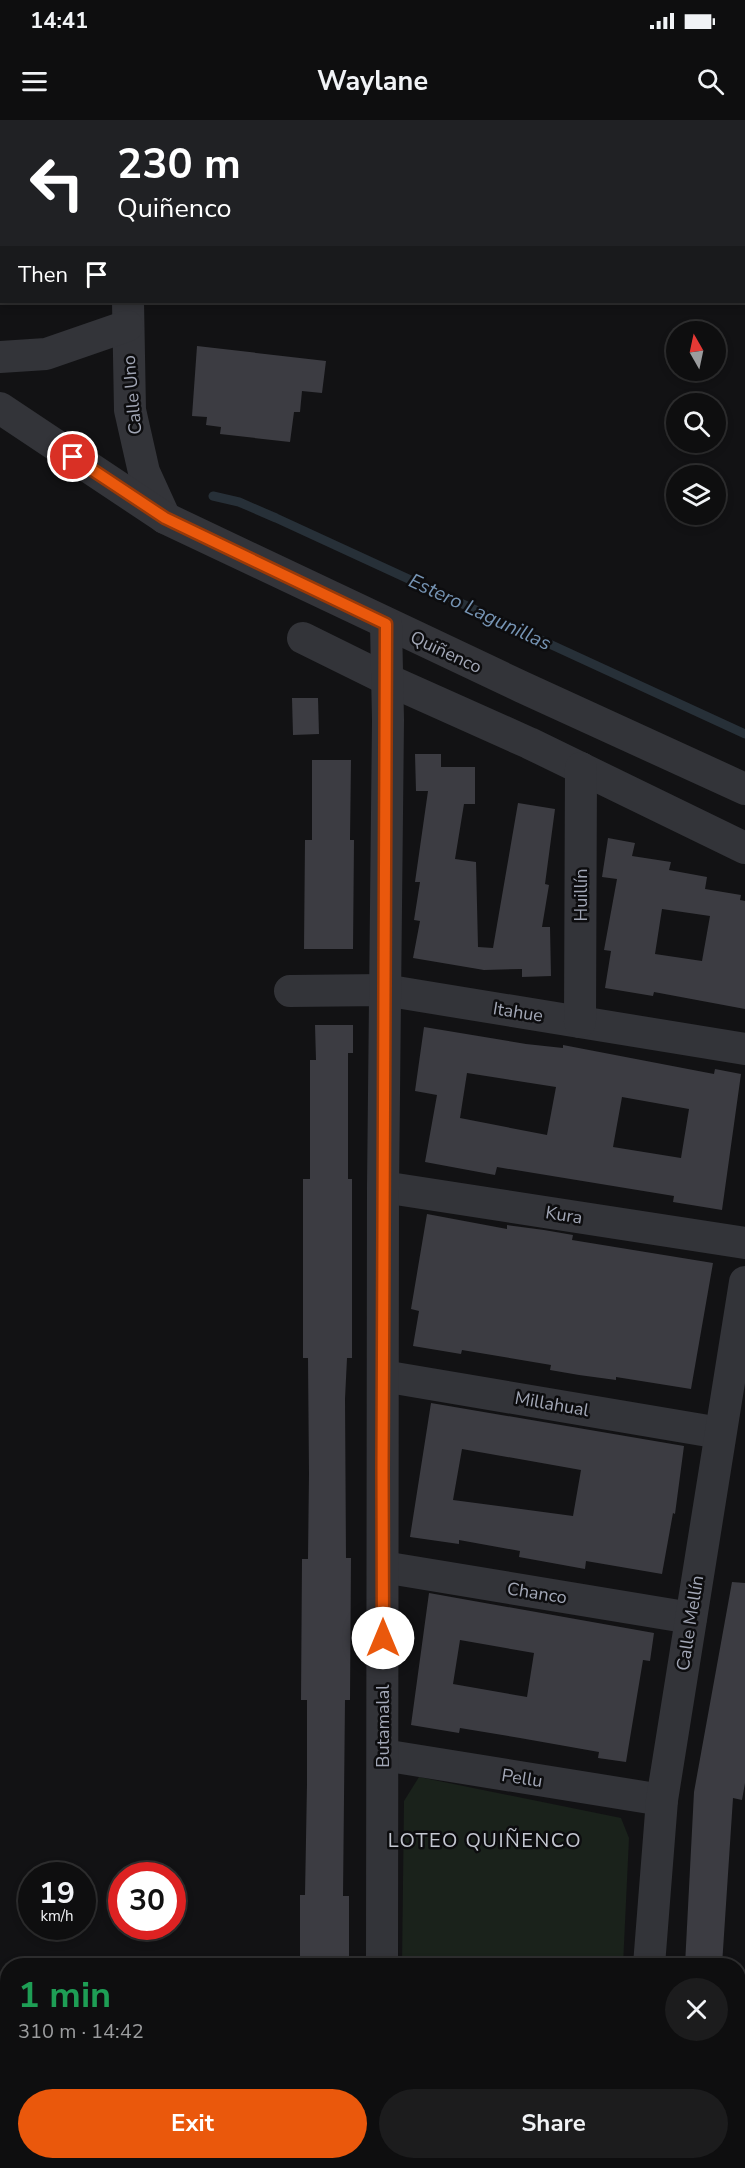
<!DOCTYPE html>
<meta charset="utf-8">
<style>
:root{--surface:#0e0e0f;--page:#1c1c1d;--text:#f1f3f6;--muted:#9b9c9e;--line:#2e2e2f;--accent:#ea580c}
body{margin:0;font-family:"Nunito Sans",sans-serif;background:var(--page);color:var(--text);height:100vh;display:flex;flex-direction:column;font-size:22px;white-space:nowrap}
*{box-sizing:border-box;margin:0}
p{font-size:20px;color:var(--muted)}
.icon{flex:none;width:33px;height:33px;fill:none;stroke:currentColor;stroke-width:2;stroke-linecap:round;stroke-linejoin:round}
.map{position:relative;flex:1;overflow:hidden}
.sheet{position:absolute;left:0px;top:1838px;width:746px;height:212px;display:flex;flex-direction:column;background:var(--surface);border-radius:24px 24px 0 0;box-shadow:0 3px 9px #0003,0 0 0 2px var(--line)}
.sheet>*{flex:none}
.hud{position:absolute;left:0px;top:0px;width:746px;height:183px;box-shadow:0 3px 9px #0003,0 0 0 2px var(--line);background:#202124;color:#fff;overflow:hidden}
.needle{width:39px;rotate:351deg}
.buttons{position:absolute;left:666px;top:201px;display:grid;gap:12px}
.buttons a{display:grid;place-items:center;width:60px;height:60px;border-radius:50%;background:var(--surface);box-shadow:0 3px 9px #0003,0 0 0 2px var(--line);font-size:30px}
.speed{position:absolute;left:18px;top:1742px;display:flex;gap:12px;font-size:30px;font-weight:700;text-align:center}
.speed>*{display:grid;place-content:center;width:78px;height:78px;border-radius:50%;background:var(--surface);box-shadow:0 3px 9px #0003,0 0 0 2px var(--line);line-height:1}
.speed small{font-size:15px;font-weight:400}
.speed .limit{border:9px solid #d22;background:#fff;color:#111}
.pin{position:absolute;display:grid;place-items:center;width:51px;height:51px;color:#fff;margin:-26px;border:3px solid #fff;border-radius:50%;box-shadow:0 2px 6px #0007}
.me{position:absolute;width:66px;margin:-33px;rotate:0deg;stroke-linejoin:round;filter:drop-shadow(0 0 4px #0008)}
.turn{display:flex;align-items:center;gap:21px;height:126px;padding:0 18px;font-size:27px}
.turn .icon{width:78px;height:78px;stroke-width:2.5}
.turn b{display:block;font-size:42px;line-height:51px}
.then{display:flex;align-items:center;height:57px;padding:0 18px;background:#0003;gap:12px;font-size:22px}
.round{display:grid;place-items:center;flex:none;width:63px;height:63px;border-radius:32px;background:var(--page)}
.head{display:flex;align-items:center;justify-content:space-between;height:102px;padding:0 18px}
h1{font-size:36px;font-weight:700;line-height:45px;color:#1e9e55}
.primary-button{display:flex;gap:12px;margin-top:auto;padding:12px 18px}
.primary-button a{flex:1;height:69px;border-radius:36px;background:var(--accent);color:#fff;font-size:24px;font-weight:700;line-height:69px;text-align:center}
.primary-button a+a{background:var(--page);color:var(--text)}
.status{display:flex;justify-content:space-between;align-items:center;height:42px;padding:0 30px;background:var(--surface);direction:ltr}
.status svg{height:16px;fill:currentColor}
header{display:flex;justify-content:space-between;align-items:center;height:78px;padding:0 18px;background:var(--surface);font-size:27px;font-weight:700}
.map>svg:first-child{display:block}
.green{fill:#1a221b}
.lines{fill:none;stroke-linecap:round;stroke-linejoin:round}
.stream{stroke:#273038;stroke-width:9}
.building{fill:#3c3c42;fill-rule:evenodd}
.minor{stroke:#333439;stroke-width:32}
.route-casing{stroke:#983908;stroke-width:15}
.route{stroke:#ea580c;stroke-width:10}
.labels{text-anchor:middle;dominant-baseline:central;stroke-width:5;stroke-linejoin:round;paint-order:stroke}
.street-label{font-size:18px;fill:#a2a7b6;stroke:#0d0d0f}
.water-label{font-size:20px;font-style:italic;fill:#7694b4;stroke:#0d0d0f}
.neighbourhood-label{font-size:20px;letter-spacing:1.5px;fill:#c4c7d1;stroke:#0d0d0f}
</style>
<div class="status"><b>14:41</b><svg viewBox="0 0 49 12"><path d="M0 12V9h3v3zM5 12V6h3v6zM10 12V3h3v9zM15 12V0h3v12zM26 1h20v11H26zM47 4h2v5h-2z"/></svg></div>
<header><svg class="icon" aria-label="menu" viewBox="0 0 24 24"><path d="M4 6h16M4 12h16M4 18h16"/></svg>Waylane<svg class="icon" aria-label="search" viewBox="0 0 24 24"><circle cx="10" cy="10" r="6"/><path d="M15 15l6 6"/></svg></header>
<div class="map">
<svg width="745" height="2048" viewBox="0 0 745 2048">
<rect width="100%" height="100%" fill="#121214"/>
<polygon class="green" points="419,1657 621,1698 629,1718 623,1845 402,1845 404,1681"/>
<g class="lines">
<polyline class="stream" points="213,376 239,382 276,398 745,614"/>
</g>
<g class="building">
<polygon points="197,226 326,241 322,273 302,271 300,292 294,292 290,322 220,314 221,307 206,305 207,297 192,296"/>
<polygon points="292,578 318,578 319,614 293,615"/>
<polygon points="415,634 441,634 441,647 475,647 475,684 464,684 455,739 476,742 478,827 493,828 518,683 555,689 545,764 549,765 542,807 550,807 551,856 522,857 522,849 484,850 413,838 420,801 414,800 420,762 415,762 428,671 416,671"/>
<polygon points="312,640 351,640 350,720 354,720 353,829 304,829 305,720 312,720"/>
<path d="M608,718l27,5 -3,13 39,6 -2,8 38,7 -2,12 36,6 -1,5 5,1v108l-91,-17 -1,4 -48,-8 6,-37 -7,-1 13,-71 -15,-2zM662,789l48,7 -8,45 -47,-7z"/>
<polygon points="315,905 353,905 353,933 348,933 348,1059 352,1059 352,1238 347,1238 345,1279 346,1438 351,1438 350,1580 345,1580 343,1776 349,1776 349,1845 300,1844 300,1775 305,1775 307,1664 307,1580 301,1580 302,1439 308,1439 309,1354 308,1238 303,1238 303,1059 310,1059 310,940 316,940"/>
<path d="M424,907l102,17 37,4v-3l151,29 1,-5 26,5 -19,136 -49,-8 1,-6 -177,-29 -2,8 -70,-13 12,-67 -22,-4zM467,953l89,14 -9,48 -87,-17zM622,977l67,12 -8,49 -68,-11z"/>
<polygon points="427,1094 507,1109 507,1105 544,1110 573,1115 572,1120 713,1143 691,1269 616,1257 616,1260 579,1255 550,1250 551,1245 462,1230 461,1234 413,1226 419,1191 411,1189"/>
<path d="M431,1283l253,43 -9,68 -2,-1 -11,61 -76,-13 -1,8 -66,-12 1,-6 -61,-11v4l-49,-7zM462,1329l119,21 -8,46 -120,-16z"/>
<polygon points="732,1462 745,1463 745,1663 742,1680 733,1678 722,1845 685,1845 694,1672"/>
<path d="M429,1473l225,40 -4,28 -7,-1 -17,102 -28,-4 1,-6 -79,-14 -60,-10 -1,5 -48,-8zM460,1520l74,13 -7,44 -74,-13z"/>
</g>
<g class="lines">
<g class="minor">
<polyline points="267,0 270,2"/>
<polyline points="128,2 128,0"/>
<polyline points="128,182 130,290 144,352 165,398"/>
<polyline points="0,237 46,234 127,206"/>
<polyline points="0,288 165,398 522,567 745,669"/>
<polyline points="303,518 386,559 529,623 745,728"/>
<polyline points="290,871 384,870 745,929"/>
<polyline points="580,902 581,648"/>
<polyline points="383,1067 745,1123"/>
<polyline points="383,1256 720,1313"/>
<polyline points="383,1447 691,1498"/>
<polyline points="383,1635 662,1680"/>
<polyline points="382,1845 383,1067 388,600 386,504"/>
<polyline points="649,1845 662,1680 745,1162"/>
<polyline points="579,2042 636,2046"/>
<polyline points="381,2048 381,2042"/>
</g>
</g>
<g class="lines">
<g class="route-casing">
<path id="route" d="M73,337l92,61 221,106c0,338 -5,676 -3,1014"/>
</g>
<use href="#route" class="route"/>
</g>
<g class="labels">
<g class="street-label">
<text transform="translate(132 275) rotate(-95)">Calle Uno</text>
<text transform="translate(446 532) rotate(25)">Quiñenco</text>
<text transform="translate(581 775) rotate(-90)">Huillín</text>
<text transform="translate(518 892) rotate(9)">Itahue</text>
<text transform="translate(564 1095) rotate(9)">Kura</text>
<text transform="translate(552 1284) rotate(10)">Millahual</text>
<text transform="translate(537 1473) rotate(9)">Chanco</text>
<text transform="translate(690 1503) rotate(-81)">Calle Mellín</text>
<text transform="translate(383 1606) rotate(-90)">Butamalal</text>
<text transform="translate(522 1658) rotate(9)">Pellu</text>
</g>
<g class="water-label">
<text transform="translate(480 492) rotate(25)">Estero Lagunillas</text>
</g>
<g class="neighbourhood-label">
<text x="485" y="1720">LOTEO QUIÑENCO</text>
</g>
</g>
</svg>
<div class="buttons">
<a><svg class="needle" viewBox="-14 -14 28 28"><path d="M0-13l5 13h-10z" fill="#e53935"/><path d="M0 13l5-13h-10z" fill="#9b9c9e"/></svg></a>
<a><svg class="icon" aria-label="search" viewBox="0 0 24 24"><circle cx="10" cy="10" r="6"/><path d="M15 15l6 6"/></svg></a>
<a><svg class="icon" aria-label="layers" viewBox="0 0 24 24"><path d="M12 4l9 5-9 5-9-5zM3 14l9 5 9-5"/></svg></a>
</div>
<div class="speed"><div>19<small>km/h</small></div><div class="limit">30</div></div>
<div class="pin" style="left:73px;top:337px;background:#d93025"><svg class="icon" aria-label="arrive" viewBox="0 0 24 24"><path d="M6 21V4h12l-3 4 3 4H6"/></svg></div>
<svg class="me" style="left:383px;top:1518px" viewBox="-20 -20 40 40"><circle r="19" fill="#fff"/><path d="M0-13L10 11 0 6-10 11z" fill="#ea580c"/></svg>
<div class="hud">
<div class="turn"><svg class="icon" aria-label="left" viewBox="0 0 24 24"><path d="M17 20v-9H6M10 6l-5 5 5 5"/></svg><div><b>230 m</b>Quiñenco</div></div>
<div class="then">Then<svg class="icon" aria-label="arrive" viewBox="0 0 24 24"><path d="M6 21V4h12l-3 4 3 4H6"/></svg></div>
</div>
<section class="sheet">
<div class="head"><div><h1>1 min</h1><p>310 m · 14:42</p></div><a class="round"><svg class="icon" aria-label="close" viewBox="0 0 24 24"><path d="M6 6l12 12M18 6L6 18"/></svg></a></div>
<div class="primary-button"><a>Exit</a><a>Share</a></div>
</section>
</div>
